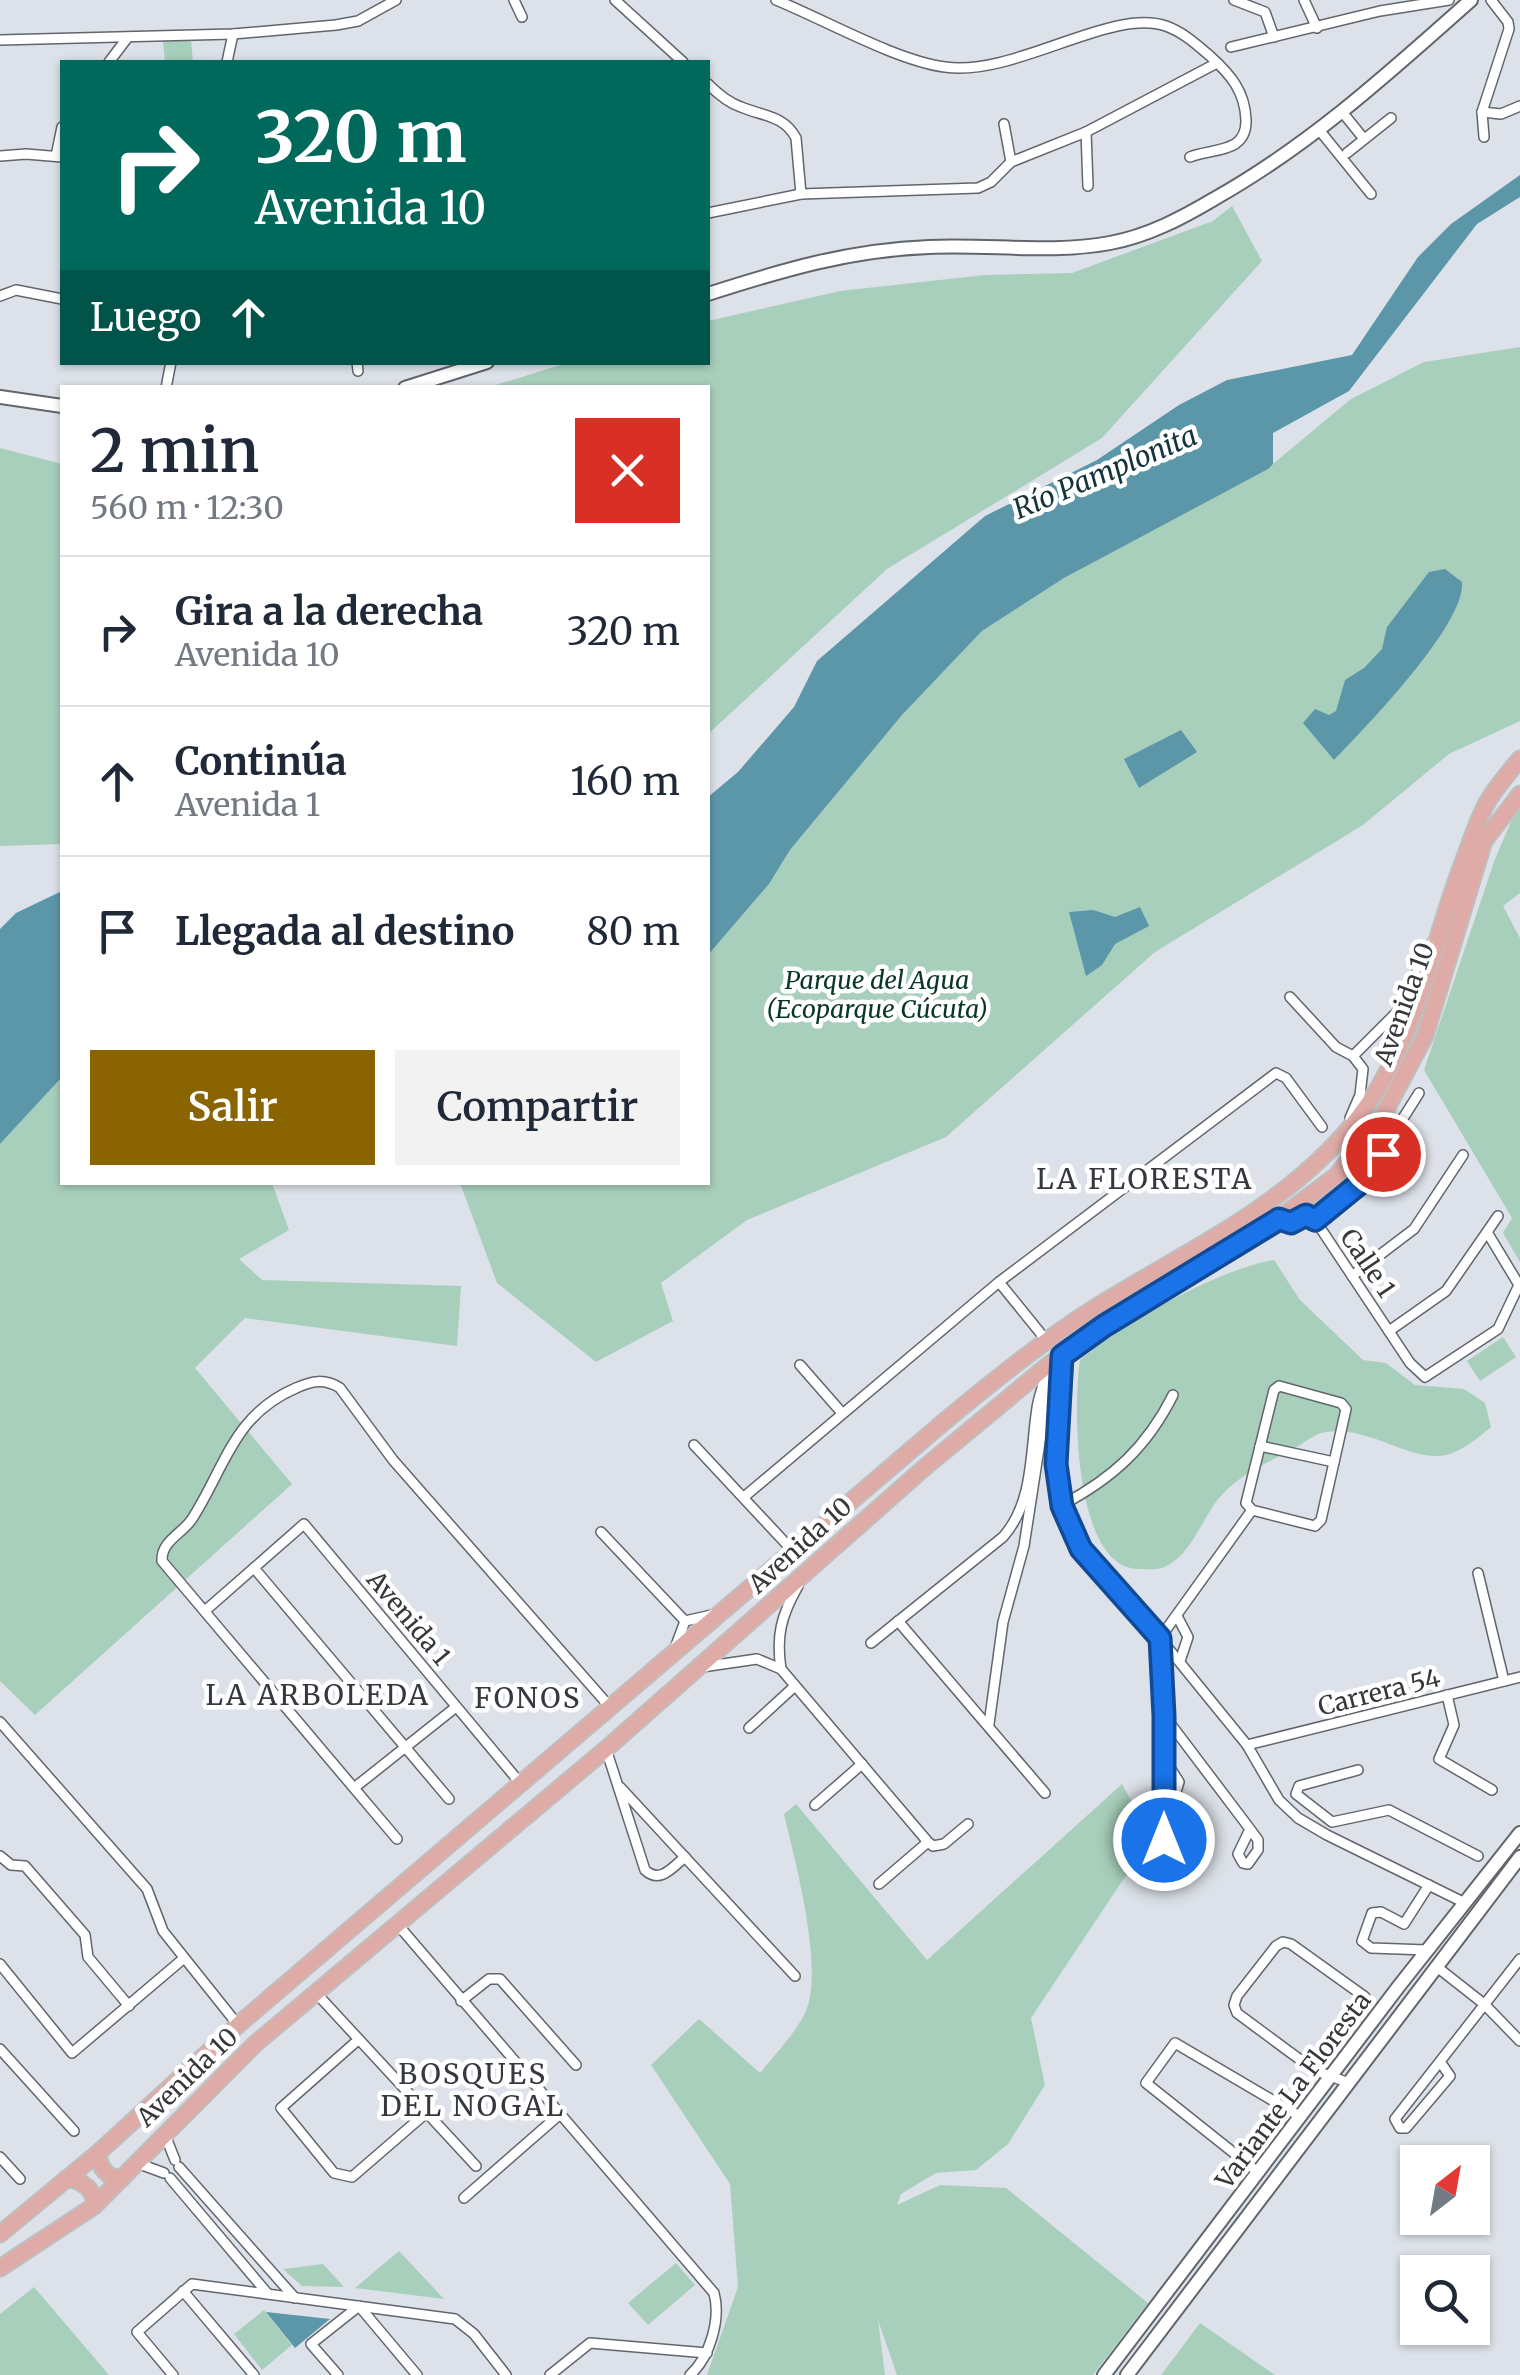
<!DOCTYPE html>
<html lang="es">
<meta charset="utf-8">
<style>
:root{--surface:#fff;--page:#f2f2f3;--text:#1f2937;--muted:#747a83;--line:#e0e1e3;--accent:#896401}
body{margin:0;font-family:Merriweather,serif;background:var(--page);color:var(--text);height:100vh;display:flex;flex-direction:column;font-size:38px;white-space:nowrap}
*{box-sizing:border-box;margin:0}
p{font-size:32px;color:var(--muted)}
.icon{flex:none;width:55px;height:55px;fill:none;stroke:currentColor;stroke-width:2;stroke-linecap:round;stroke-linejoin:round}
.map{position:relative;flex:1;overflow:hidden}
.side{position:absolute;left:60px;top:385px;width:650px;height:800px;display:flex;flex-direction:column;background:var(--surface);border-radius:0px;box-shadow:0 2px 8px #0004}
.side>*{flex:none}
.hud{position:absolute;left:60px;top:60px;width:650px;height:305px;border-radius:0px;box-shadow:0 2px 8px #0004;background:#00695c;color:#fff;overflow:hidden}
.needle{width:65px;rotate:31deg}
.controls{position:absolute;left:1400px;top:2145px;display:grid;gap:20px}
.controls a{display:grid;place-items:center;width:90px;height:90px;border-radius:0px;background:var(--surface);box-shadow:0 2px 8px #0004;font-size:50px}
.pin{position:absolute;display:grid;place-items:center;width:85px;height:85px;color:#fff;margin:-42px;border:5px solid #fff;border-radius:50%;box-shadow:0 2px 10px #0007}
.me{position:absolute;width:110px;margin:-55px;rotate:0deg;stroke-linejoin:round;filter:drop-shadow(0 0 8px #0008)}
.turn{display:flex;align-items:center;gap:35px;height:210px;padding:0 30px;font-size:45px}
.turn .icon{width:130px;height:130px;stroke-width:2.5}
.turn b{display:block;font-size:70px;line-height:85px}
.then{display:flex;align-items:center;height:95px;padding:0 30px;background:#0003;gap:20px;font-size:38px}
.round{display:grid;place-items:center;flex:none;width:105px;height:105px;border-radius:0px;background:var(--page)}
.summary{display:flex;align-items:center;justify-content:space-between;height:170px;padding:0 30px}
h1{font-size:60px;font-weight:600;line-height:75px}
.action{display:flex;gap:20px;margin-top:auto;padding:20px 30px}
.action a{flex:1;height:115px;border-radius:0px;background:var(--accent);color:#fff;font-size:40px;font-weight:600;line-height:115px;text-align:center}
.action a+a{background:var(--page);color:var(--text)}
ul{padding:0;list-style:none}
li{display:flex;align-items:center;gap:30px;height:150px;padding:0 30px;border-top:2px solid var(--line)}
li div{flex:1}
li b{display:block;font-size:38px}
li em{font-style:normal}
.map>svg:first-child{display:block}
.green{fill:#a8cfbb}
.water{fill:#5b97a8}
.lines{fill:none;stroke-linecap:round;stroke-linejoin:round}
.street-casing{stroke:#61656c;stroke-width:12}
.secondary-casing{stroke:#61656c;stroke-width:16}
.primary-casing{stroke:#bfbfc0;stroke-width:19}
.street{stroke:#fff;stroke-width:9}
.secondary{stroke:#fff;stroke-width:12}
.primary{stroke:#dfaba7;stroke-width:15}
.route-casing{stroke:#114b97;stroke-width:25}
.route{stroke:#1a73e8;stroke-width:18}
.labels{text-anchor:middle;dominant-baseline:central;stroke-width:9;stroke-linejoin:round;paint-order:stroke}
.park-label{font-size:25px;font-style:italic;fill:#0a3725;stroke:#fff}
.street-label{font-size:25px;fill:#36383b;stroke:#fff}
.water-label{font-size:28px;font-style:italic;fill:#15343c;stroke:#fff}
.neighbourhood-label{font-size:28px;letter-spacing:2.5px;fill:#35393f;stroke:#fff}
</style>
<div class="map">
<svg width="1520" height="2375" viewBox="0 0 1520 2375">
<rect width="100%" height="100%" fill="#dde2ea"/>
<g class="green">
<polygon points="191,40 193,62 165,62 163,41"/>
<polygon points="1232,206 1262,261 1102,438 887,569 708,734 708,388 489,387 567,363 708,362 708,321 840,291 985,275 1072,273 1213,221"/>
<polygon points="1520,347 1520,721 1449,754 1363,825 1155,952 946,1137 747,1220 661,1283 673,1321 596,1362 497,1283 460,1183 708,1182 708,955 769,884 790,850 902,715 982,631 1064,578 1273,464 1351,399 1424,362"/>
<polygon points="0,448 62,464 62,844 0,846"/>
<polygon points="1520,801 1520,893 1503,906 1520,938 1520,1262 1503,1233 1512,1218 1424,1070 1495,859"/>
<polygon points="62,1077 62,1182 272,1183 289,1230 239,1259 262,1280 461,1286 457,1346 245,1318 195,1368 292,1484 35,1715 0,1681 0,1144"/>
<path d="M1274,1260l26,40 63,60 23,3 29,22 49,4 21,14 6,24c-13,11 -33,28 -52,29 -36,2 -75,-33 -118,-23 -9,3 -18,11 -27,15 -26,15 -55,26 -75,50 -18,22 -28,59 -57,70 -6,2 -16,1 -23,1 -66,0 -66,-165 -59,-209 49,-39 133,-89 194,-100z"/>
<polygon points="1503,1337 1516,1357 1480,1381 1467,1361"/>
<path d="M1122,1784l29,54 -120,180 14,67 -37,59 -32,26 -40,3 -35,21 -4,11 43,-20 66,3 142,115 -55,72h-196l-19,-55 7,55h-178l31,-88 -8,-103 -79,-119 48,-46 61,54c13,-16 38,-43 46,-62 18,-44 -11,-150 -22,-197l12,-10 131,156z"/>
<polygon points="399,2251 444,2299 355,2288"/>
<polygon points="676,2263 695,2285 648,2325 628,2303"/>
<polygon points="323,2264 344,2287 302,2286 283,2269"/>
<polygon points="34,2287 109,2375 0,2375 0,2314"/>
<polygon points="264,2310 292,2345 262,2370 234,2334"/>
<polygon points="1200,2323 1275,2375 1161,2375"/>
</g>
<g class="water">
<polygon points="1520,175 1520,197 1477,224 1349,391 1273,433 1273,464 1268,469 1064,578 982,631 902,715 790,850 769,884 708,955 708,797 738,772 794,707 817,661 985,516 1097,460 1179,405 1227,380 1352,355 1418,257 1451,224"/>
<path d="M1445,569l17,13c4,42 -97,146 -128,178l-31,-37 12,-14 14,6 7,-4 9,-31 19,-12 18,-19 5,-22 42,-55z"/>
<polygon points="1181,730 1197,752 1139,788 1124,759"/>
<polygon points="62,891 62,1077 0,1144 0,929 16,913"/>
<polygon points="1140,907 1149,926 1115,944 1102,965 1086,976 1069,912 1093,910 1115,917"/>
<polygon points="266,2312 330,2319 295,2348"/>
</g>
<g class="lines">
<g class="street-casing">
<g id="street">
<polyline points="514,0 522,17"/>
<polyline points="615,0 683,62"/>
<path d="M776,0c47,19 121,61 169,67 70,10 166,-60 221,-41 17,6 31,19 44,30 20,18 35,35 36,64 1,34 -34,28 -56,37"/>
<polyline points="1234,0 1265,12 1274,37"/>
<polyline points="1304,0 1317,28"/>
<polyline points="0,40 233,34 336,25 358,21 396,0"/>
<polyline points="1231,47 1380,11 1449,0"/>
<polyline points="109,62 128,37"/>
<polyline points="227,62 233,34"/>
<path d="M708,84c9,9 21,19 33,23 21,9 43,8 55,31l5,56"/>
<polyline points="1482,112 1501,114 1520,106"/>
<polyline points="1343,113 1364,139"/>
<polyline points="1004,124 1011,162"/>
<polyline points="1320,131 1371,194"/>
<polyline points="1086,132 1088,186"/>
<polyline points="1484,137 1482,112 1509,29 1508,22 1491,0"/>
<polyline points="1347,153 1391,118"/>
<polyline points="0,156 26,154 62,157"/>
<polyline points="56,156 62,127"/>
<polyline points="708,213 801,194 978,188 991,182 1011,162 1086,132 1217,63"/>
<polyline points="0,296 16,290 62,299"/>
<polyline points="357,362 358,371"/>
<polyline points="166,388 171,362"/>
<polyline points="1290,997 1336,1047 1353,1056 1363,1069 1360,1095 1350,1118"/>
<polyline points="1353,1056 1404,1005 1426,949 1436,939"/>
<polyline points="1279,1219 1288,1224 1305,1215 1315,1220 1410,1363 1425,1377 1498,1329 1519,1285 1487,1232"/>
<polyline points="1315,1220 1364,1180 1419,1093"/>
<polyline points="1352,1276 1414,1229 1463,1155"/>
<polyline points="999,1282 1046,1340"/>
<polyline points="1389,1331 1446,1291 1498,1216"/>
<polyline points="1062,1355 1057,1481 1062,1505 1081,1549 1133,1605 1247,1745 1279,1800 1298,1818 1327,1835 1465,1903"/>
<polyline points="800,1365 842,1413"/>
<polygon points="1279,1386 1341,1403 1346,1409 1321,1520 1315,1526 1252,1510 1246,1503 1274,1390"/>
<polyline points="694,1445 792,1550"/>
<polyline points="1260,1446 1334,1462"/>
<polyline points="744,1497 999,1282 1276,1073 1286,1078 1322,1127"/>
<path d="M1062,1505c51,-27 85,-58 111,-110"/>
<polyline points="601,1532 685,1621"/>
<polyline points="254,1568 449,1799"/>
<polyline points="1478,1573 1504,1681"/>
<polyline points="206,1610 304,1524 521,1784"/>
<polyline points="1177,1616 1188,1637 1180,1661"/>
<polyline points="898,1621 1045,1793"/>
<path d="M871,1643l132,-106c31,-35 27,-85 34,-129 2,-14 8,-26 10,-39"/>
<polyline points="675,1648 685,1621 716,1614"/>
<polyline points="702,1667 757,1659 781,1669 928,1842 933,1846 944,1844 968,1824"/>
<path d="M781,1669c-5,-33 0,-53 17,-83"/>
<polyline points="1447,1695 1454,1725 1439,1759 1492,1790"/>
<polyline points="1166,1718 1250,1829 1258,1840 1258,1850 1248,1864 1243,1863 1238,1854 1250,1829"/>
<polyline points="0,1722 147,1889 163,1931 238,2025"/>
<polyline points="989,1724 1003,1622 1024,1546 1046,1403 1045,1387"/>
<polyline points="749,1728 795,1686"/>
<polyline points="1247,1745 1520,1677"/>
<path d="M606,1749l39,121c15,14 27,-2 40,-13"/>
<polyline points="1358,1770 1299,1786 1296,1794 1332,1822 1389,1810 1478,1856"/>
<polyline points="620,1787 795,1976"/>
<polyline points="354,1788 456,1707"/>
<polyline points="815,1805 862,1764"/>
<polyline points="1165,1806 1175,1795 1179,1782 1165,1760"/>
<path d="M397,1839l-235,-278c-1,-20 20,-27 30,-42 34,-53 41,-104 104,-131 16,-7 28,-10 44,0l53,72 217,247"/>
<polyline points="1165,1840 1165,1716 1160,1638 1252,1510"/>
<polyline points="0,1856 11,1865 25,1866 85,1935 88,1957 129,2006"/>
<polyline points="879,1884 928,1842"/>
<path d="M398,1925l316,368c7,26 -4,64 -24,82"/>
<polyline points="1427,1950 1371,1948 1362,1941 1372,1913 1381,1912 1404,1924 1429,1885"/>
<polyline points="0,1964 72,2053 183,1959"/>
<polyline points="1437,1967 1484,2004 1520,2041"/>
<polyline points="317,1994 476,2166"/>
<polyline points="461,2001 489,1979 500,1979 576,2065"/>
<polyline points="358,2040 281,2108 334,2173 352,2177 425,2114"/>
<polyline points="0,2049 74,2131"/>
<polyline points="1441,2063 1450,2076 1406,2128 1400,2128 1395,2119 1520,1959"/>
<polyline points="1349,2083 1314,2070 1237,2013 1234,2005 1237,1996 1276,1946 1283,1942 1291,1944 1365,1997"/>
<polyline points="165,2135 175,2160"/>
<polyline points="0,2157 20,2179"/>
<polyline points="137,2163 164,2173"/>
<polyline points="179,2167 295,2298"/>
<polyline points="1259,2173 1146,2083 1175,2043 1301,2117"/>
<polyline points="170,2178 268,2294"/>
<polyline points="464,2198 559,2115"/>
<polyline points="183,2291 254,2375"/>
<polyline points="173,2375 137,2332 192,2284 455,2319 474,2334 506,2375"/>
<polyline points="338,2375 311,2344 359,2306 417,2375"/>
<polyline points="550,2375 590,2343 707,2353"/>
</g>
</g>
<g class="secondary-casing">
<g id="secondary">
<path d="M708,294c75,-24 141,-44 221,-47 60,-3 121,7 181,-4 38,-7 72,-25 104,-44 96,-54 175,-126 257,-199"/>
<polyline points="405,388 487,362"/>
<polyline points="0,397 62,406"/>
<polyline points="1104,2375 1399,1986 1520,1833"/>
<polyline points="1127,2375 1520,1857"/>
</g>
</g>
<g class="primary-casing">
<g id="primary">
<path d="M98,2153c1,14 9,26 24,25"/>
<path d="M66,2179c15,0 30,11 28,27"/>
<path d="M0,2234l98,-81 140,-128 707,-604c47,-39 94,-77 145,-110 98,-62 210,-109 278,-207 51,-74 65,-165 97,-247 7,-18 13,-39 23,-56 9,-15 21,-29 32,-42"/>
<polyline points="0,2268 94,2206 255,2044 606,1749 924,1468 1047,1366 1103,1326 1274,1222 1336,1176 1381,1119 1425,1036 1484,841 1520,794"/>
</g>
</g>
<use href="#street" class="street"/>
<use href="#secondary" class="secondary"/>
<use href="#primary" class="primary"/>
</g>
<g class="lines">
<g class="route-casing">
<polyline id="route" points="1164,1840 1164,1716 1160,1638 1081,1549 1062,1506 1056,1464 1062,1356 1104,1326 1279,1219 1291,1223 1306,1215 1315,1220 1364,1180 1383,1154"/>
</g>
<use href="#route" class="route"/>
</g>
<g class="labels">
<g class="park-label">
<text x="877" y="980">Parque del Agua<tspan x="877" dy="29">(Ecoparque Cúcuta)</tspan></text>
</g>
<g class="street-label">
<text transform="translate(1404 1004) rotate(-70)">Avenida 10</text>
<text transform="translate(1368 1263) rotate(56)">Calle 1</text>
<text transform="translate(800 1545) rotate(-42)">Avenida 10</text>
<text transform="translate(409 1618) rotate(50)">Avenida 1</text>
<text transform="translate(1379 1692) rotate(-14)">Carrera 54</text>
<text transform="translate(187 2077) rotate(-44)">Avenida 10</text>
<text transform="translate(1293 2090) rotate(-53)">Variante La Floresta</text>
</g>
<g class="water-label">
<text transform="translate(1105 472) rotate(-23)">Río Pamplonita</text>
</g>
<g class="neighbourhood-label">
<text x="1145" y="1179">LA FLORESTA</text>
<text x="318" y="1695">LA ARBOLEDA</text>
<text x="528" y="1698">FONOS</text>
<text x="473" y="2074">BOSQUES<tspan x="473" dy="32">DEL NOGAL</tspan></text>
</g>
</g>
</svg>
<div class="controls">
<a><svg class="needle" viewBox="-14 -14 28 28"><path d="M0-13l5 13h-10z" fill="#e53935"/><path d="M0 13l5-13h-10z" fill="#747a83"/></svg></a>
<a><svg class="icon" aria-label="search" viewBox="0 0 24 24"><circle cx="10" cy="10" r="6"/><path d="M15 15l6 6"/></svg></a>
</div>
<div class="pin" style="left:1383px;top:1154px;background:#d93025"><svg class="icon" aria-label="arrive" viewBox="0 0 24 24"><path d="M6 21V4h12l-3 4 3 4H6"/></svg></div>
<svg class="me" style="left:1164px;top:1840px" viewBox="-20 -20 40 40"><circle r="17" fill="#1a73e8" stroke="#fff" stroke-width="3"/><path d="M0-11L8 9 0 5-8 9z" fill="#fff"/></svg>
<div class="hud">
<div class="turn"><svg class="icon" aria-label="right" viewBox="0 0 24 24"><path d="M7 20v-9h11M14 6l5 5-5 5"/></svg><div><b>320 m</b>Avenida 10</div></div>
<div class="then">Luego<svg class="icon" aria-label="ahead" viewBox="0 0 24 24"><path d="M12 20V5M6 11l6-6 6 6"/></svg></div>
</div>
<section class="side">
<div class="summary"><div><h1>2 min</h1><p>560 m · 12:30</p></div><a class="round" style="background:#d93025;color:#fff"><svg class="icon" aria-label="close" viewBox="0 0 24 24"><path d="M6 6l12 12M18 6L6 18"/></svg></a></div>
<ul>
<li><svg class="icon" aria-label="right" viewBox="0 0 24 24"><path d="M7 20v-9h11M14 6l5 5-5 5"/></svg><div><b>Gira a la derecha</b><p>Avenida 10</p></div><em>320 m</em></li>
<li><svg class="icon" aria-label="ahead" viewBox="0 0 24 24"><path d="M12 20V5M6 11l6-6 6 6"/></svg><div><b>Continúa</b><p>Avenida 1</p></div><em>160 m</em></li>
<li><svg class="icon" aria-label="arrive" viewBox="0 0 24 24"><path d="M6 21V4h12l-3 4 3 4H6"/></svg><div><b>Llegada al destino</b></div><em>80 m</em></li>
</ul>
<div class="action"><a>Salir</a><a>Compartir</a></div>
</section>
</div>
